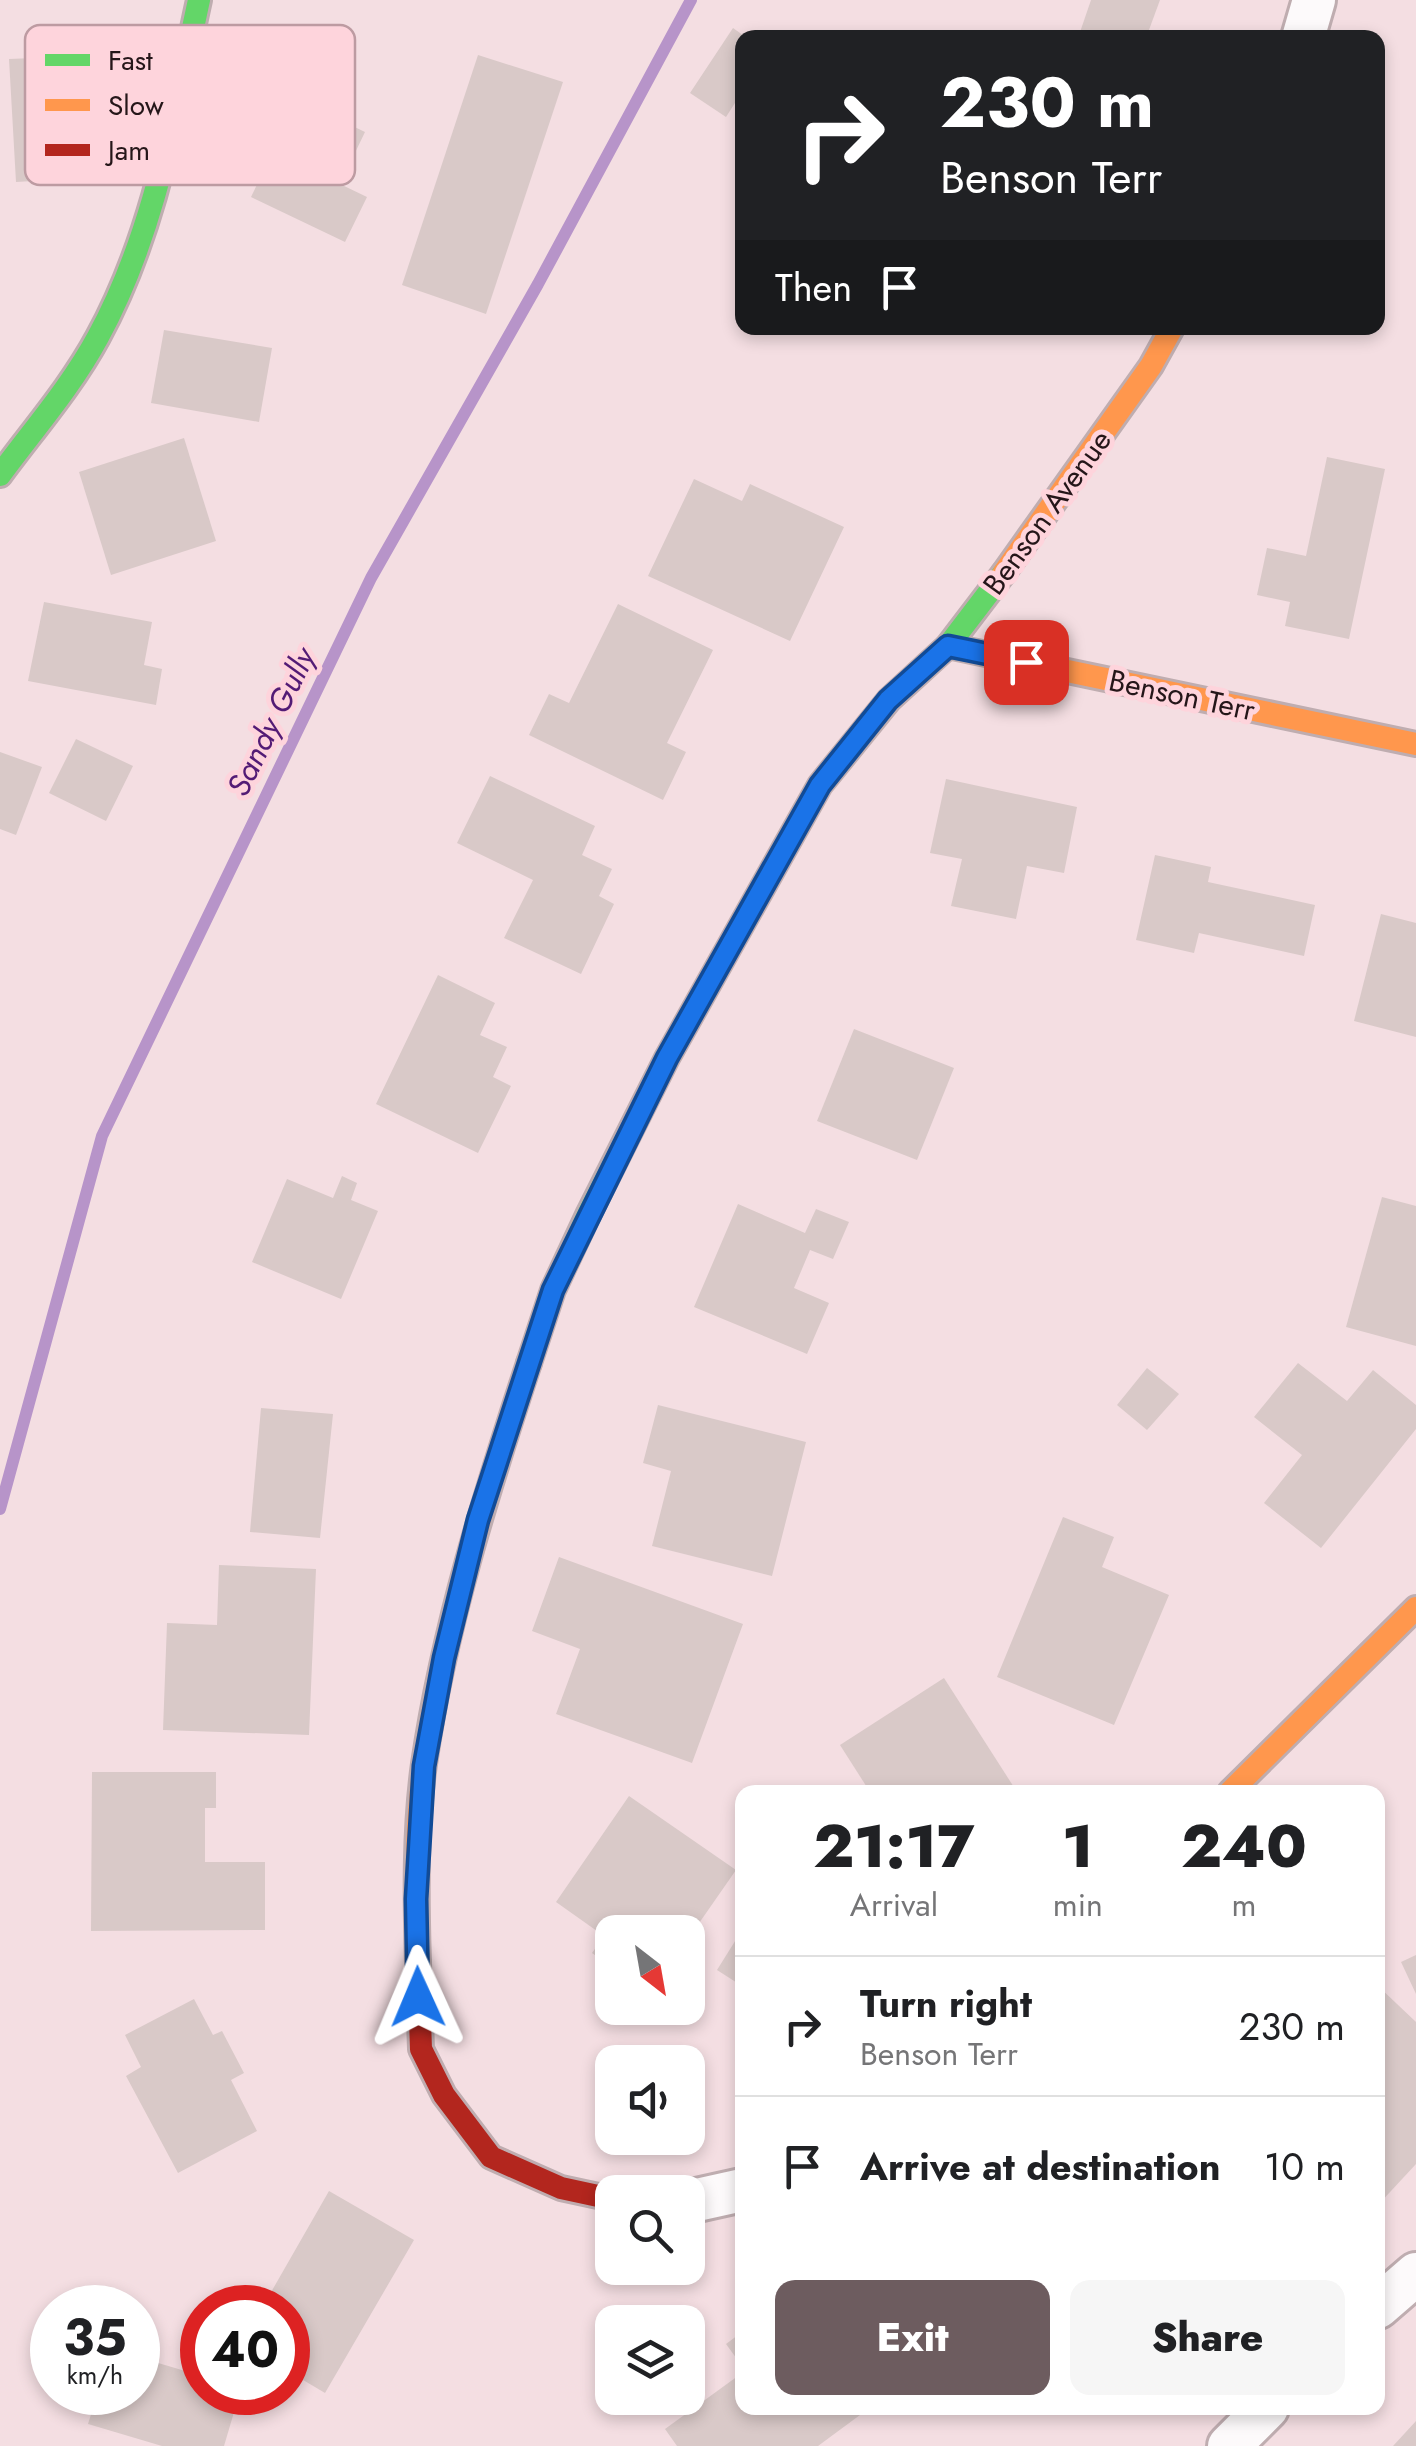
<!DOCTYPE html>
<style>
:root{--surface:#fff;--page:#f6f6f6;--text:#202124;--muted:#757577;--line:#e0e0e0;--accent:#6d5c5f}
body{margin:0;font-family:Jost,sans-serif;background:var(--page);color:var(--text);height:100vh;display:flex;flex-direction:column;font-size:38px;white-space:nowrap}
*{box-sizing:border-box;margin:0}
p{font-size:32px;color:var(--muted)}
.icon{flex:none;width:55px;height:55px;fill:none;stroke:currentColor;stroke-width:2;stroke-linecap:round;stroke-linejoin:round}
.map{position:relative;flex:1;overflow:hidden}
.panel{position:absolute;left:735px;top:1785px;width:650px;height:630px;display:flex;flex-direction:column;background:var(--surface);border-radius:20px;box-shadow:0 5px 15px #0003}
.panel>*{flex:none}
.banner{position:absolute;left:735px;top:30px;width:650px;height:305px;border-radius:20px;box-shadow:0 5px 15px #0003;background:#202124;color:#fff;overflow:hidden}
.needle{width:65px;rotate:149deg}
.controls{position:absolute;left:595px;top:1915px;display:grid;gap:20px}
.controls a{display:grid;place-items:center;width:110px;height:110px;border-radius:20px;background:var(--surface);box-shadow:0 5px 15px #0003;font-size:50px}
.speed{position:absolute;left:30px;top:2285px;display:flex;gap:20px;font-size:50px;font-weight:700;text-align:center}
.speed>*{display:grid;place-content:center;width:130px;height:130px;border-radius:50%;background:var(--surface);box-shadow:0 5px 15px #0003;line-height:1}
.speed small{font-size:25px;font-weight:400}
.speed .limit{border:15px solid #d22;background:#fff;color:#111}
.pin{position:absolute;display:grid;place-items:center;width:85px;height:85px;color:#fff;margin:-42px;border-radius:20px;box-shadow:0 5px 15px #0006}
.me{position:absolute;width:110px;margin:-55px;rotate:359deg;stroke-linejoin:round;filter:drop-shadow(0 0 8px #0008)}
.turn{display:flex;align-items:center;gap:35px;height:210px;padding:0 40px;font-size:45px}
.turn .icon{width:130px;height:130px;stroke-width:2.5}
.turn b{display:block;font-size:70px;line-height:85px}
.then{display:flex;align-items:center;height:95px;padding:0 40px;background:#0003;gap:20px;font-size:38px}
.eta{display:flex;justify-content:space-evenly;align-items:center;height:170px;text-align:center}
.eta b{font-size:60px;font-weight:800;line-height:70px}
.cta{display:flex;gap:20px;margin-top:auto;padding:20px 40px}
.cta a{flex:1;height:115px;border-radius:20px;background:var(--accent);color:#fff;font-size:40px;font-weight:800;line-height:115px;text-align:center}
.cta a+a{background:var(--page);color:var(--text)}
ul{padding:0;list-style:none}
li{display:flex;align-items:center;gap:30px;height:140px;padding:0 40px;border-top:2px solid var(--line)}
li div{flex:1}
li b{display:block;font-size:38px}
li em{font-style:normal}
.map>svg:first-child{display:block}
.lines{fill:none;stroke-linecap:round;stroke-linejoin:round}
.stream{stroke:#b794c9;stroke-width:12}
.building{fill:#d9c9c8}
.street-casing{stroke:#bfadb0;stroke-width:48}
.fast-casing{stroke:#bfadb0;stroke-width:28}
.slow-casing{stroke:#bfadb0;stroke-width:28}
.jam-casing{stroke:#bfadb0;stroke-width:28}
.street{stroke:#fdfafb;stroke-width:42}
.fast{stroke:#63d668;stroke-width:22}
.slow{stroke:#ff974d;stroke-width:22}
.jam{stroke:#b3261e;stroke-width:22}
.route-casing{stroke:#114b97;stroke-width:25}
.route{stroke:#1a73e8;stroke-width:18}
.labels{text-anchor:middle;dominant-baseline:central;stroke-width:10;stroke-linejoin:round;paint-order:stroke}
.street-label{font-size:30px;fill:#251619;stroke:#fed4dc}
.water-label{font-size:32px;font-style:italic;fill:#531b75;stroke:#fed4dc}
.key{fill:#fed4dc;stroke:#bd9ba2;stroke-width:2.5}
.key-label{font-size:28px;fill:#251619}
</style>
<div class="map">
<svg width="1416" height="2446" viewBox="0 0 1416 2446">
<rect width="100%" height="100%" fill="#f4dee2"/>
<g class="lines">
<polyline class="stream" points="0,1509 102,1136 371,578 538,284 691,0"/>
</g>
<g class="building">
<polygon points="1091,0 1160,0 1146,38 1078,38"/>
<polygon points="733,28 747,38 742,38 742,92 726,117 690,93"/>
<polygon points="478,55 563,82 486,314 402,285"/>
<polygon points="58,57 60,85 130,82 133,138 65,143 67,179 16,182 9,59"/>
<polygon points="313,107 365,132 340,184 367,197 345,242 251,197 269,160 284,167"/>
<polygon points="164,330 272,348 259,422 151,403"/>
<polygon points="184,438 216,541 111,575 79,472"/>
<polygon points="1327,457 1385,469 1349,639 1285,626 1290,602 1257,595 1267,548 1306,556"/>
<polygon points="694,479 742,501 750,484 844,527 790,641 648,576"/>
<polygon points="44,602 152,622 144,665 162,669 156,705 28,681"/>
<polygon points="618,604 713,650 667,743 686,752 663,800 529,735 549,694 569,703"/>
<polygon points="76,739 133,766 106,821 49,793"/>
<polygon points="0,752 42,767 16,835 0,829"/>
<polygon points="490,776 595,826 582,855 612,869 599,896 614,904 581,974 504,938 533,880 457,843"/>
<polygon points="946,779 1077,807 1064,873 1027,866 1016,919 951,906 962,859 930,853"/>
<polygon points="1155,855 1211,867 1208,882 1315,905 1304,956 1199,933 1194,953 1136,940"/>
<polygon points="1381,914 1416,923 1416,1037 1354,1021"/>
<polygon points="438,975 495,1003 480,1035 507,1047 493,1077 511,1086 478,1153 376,1104"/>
<polygon points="854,1029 954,1068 917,1160 817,1121"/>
<polygon points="342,1176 357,1183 351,1200 378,1211 341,1299 252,1262 287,1179 333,1198"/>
<polygon points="1382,1197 1416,1206 1416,1346 1346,1327"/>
<polygon points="738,1204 805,1233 816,1209 849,1222 833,1259 810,1250 794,1288 829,1303 807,1354 694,1307"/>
<polygon points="1298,1363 1347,1401 1373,1370 1416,1405 1416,1429 1321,1548 1264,1503 1302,1455 1254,1417"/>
<polygon points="1147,1368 1179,1394 1147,1430 1117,1405"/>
<polygon points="658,1405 806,1442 772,1576 652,1546 671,1471 643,1463"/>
<polygon points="261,1408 333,1414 320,1538 250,1532"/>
<polygon points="1063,1517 1114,1537 1102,1567 1169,1595 1114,1725 997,1677"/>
<polygon points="559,1557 743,1624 692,1763 556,1714 580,1649 532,1631"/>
<polygon points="219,1565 316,1569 309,1735 163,1730 167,1623 217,1625"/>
<polygon points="944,1678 1017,1792 870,1792 840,1745"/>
<polygon points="92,1772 216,1772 216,1808 205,1808 205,1862 265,1862 265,1930 91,1931"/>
<polygon points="629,1796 736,1870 688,1939 688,1932 612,1932 612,1967 592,1953 604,1936 556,1902"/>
<polygon points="742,1930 742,1986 717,1970"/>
<polygon points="1416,1955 1416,1994 1401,1962"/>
<polygon points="1378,1986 1416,2022 1416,2164 1378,2205"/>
<polygon points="194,1999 213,2035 222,2031 244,2073 231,2080 257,2131 178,2173 126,2076 141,2067 125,2035"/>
<polygon points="329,2191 414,2240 325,2393 288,2371 288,2308 262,2308"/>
<polygon points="742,2332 742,2366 726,2344"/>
<polygon points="138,2357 202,2376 202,2392 240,2392 224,2446 162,2446 88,2424 98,2392 138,2392"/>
<polygon points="742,2373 742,2408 855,2408 860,2415 818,2446 677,2446 665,2429"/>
<polygon points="1416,2421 1416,2446 1393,2446"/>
</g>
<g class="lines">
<g class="street-casing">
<g id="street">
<polyline points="1303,38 1314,0"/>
<polyline points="688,2202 742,2190"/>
<polyline points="1378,2307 1416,2274"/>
<polyline points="1229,2446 1267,2408"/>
</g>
</g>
<g class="fast-casing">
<g id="fast">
<path d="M0,475c33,-45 71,-88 98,-138 57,-104 76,-222 101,-337"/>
<polyline points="529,1363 553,1290 589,1213 667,1058 820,785 889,700 948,646 1003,574"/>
</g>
</g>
<g class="slow-casing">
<g id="slow">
<polyline points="1003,574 1151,366 1172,328"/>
<polyline points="948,646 1416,744"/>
<polyline points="1230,1792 1416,1608"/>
<path d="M418,1963c-2,-65 -3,-134 6,-199 20,-137 62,-270 105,-401"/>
</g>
</g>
<g class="jam-casing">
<polyline id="jam" points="418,1963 421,2049 444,2095 491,2157 561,2188 612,2199"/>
</g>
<use href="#street" class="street"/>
<use href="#fast" class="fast"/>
<use href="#slow" class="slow"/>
<use href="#jam" class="jam"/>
</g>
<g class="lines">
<g class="route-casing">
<polyline id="route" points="418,1997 416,1899 424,1766 444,1658 478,1520 553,1290 667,1058 820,785 888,700 948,646 1026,662"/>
</g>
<use href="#route" class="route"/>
</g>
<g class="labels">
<g class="street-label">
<text transform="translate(1047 512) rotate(-54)">Benson Avenue</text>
<text transform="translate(1182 695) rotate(12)">Benson Terr</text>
</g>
<g class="water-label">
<text transform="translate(271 722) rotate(-64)">Sandy Gully</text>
</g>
</g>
<rect x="25" y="25" width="330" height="160" rx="15" class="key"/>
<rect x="45" y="54" width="45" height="12" fill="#63d668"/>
<rect x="45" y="99" width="45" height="12" fill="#ff974d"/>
<rect x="45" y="144" width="45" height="12" fill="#b3261e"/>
<g class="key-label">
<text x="108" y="70">Fast</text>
<text x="108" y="115">Slow</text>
<text x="108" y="160">Jam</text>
</g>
</svg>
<div class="controls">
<a><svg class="needle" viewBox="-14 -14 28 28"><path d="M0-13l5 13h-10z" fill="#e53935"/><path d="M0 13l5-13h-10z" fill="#757577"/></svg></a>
<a><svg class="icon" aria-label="sound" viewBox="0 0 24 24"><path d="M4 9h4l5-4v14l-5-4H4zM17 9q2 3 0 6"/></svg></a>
<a><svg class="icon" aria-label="search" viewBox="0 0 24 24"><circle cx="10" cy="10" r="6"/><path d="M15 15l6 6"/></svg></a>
<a><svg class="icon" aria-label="layers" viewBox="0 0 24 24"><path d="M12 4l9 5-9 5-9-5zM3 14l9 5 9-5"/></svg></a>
</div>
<div class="speed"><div>35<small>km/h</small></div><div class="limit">40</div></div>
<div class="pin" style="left:1026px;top:662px;background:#d93025"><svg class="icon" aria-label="arrive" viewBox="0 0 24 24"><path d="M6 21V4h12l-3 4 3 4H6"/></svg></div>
<svg class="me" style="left:418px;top:1997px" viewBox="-20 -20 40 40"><path d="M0-17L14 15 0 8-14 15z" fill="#1a73e8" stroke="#fff" stroke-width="4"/></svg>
<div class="banner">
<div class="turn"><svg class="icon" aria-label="right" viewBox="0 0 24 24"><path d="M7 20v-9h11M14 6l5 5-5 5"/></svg><div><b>230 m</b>Benson Terr</div></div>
<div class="then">Then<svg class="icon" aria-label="arrive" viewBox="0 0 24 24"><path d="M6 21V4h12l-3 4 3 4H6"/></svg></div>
</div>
<section class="panel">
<div class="eta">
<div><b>21:17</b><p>Arrival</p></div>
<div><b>1</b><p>min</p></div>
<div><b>240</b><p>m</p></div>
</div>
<ul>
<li><svg class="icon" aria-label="right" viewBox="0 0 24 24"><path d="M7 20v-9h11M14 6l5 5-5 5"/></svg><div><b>Turn right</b><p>Benson Terr</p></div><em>230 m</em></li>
<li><svg class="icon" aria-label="arrive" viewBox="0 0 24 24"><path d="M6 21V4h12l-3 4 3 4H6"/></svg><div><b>Arrive at destination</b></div><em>10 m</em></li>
</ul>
<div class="cta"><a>Exit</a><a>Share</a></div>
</section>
</div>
